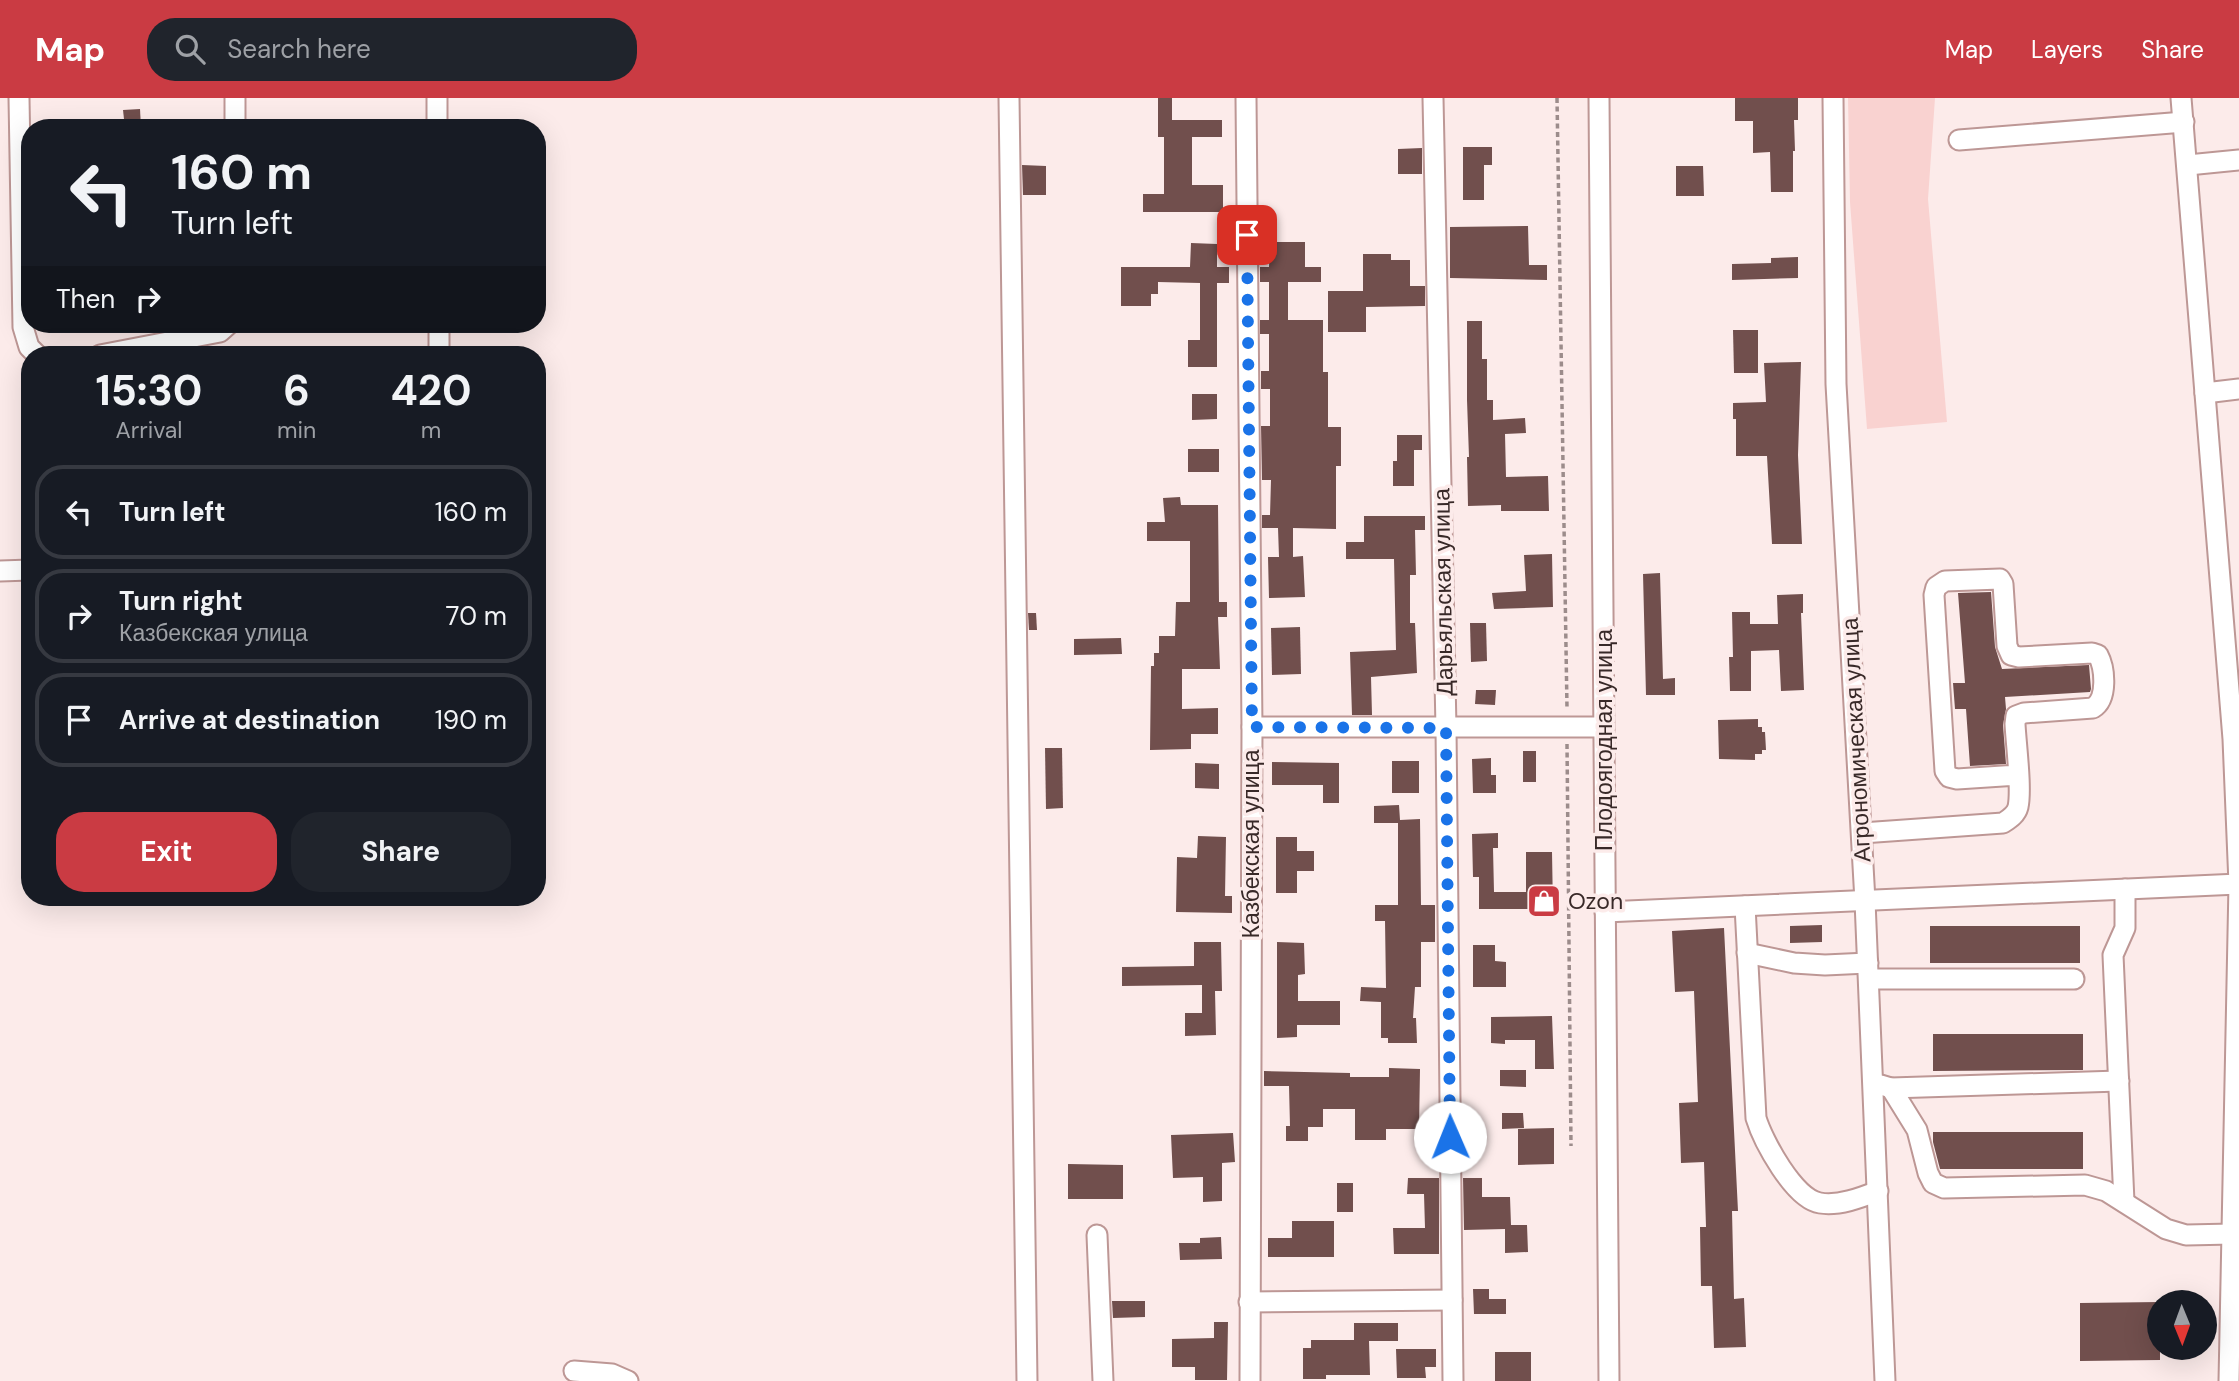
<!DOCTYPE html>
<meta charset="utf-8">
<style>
:root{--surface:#171b24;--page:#20242c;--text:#f1f3f6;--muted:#9ea1a6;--line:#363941;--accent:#ca3b43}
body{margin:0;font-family:"DM Sans",sans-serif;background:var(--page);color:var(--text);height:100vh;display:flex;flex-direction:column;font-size:26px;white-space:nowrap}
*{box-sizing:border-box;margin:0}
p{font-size:23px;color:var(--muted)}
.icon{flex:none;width:38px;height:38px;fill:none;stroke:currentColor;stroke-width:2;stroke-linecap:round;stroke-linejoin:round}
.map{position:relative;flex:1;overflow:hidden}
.sheet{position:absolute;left:21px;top:248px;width:525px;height:560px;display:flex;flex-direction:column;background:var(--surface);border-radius:28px;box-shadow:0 7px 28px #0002}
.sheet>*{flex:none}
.hud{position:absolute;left:21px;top:21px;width:525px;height:214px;border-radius:28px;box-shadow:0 7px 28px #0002;background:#171b24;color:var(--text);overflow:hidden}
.needle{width:46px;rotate:179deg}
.tools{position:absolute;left:2147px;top:1192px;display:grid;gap:14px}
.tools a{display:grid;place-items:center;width:70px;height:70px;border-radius:50%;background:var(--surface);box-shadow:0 7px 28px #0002;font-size:35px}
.pin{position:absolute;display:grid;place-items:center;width:60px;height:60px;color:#fff;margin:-30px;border-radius:14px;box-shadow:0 4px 10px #0006}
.me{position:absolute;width:77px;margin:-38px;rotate:359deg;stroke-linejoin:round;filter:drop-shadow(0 0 5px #0008)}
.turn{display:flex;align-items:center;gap:24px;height:147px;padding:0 35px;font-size:32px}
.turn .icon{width:91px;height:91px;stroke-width:2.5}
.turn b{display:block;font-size:49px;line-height:60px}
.then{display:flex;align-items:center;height:66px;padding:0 35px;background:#0003;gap:14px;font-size:26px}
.eta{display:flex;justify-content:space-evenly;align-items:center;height:119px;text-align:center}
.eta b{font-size:42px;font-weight:700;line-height:49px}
.cta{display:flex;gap:14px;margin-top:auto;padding:14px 35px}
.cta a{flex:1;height:80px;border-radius:28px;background:var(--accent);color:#fff;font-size:28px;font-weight:700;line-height:80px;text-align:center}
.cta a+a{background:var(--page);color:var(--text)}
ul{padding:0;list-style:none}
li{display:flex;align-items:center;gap:21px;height:94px;margin:0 14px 10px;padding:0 21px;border:4px solid var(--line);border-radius:28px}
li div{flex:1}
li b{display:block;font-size:26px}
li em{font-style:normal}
header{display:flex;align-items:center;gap:42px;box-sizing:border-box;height:98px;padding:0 35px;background:var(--accent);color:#fff}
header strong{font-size:33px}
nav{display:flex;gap:38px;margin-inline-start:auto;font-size:24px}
.search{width:490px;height:63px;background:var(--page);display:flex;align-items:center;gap:18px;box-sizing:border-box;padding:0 24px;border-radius:28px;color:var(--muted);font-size:26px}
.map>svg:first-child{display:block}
.green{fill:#f9d2d0}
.building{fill:#714f4d}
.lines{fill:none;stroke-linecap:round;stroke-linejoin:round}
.minor-casing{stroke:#bd9795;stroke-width:23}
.path{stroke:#9c8c8b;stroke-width:3.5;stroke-dasharray:5 3.5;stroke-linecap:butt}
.minor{stroke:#fff;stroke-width:19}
.route{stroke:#1a73e8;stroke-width:12;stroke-dasharray:0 21.6}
.labels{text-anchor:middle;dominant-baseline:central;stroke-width:7;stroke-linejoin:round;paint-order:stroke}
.street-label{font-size:23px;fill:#382928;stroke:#fcebea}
.poi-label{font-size:23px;fill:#382928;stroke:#fcebea;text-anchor:start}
</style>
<header>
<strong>Map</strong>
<div class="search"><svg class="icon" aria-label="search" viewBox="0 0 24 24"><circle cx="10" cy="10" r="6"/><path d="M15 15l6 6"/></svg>Search here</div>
<nav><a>Map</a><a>Layers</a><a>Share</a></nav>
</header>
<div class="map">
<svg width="2239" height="1283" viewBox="0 0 2239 1283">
<rect width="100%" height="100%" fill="#fcebea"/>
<polygon class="green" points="1848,0 1935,0 1928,101 1947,324 1867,331 1850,104"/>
<g class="building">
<polygon points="1158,0 1172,0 1172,22 1222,22 1222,39 1192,39 1192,87 1223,87 1223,114 1143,114 1143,96 1164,96 1164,39 1158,39"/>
<polygon points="1735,0 1798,0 1798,22 1794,22 1795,53 1793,53 1793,94 1771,94 1770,54 1753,55 1753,23 1735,23"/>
<polygon points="140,11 141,30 125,30 123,12"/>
<polygon points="1463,49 1492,49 1492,67 1484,67 1484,102 1463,102"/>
<polygon points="1422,50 1422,76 1398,76 1398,51"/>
<polygon points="1022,67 1046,68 1046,97 1023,97"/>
<polygon points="1676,68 1703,68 1704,98 1676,98"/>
<polygon points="1528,128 1529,167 1547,167 1547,182 1450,180 1450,129"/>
<polygon points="1270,144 1305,144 1305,169 1321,169 1321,184 1288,184 1288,222 1323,222 1323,274 1328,274 1328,329 1341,329 1341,368 1336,368 1336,431 1293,430 1293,459 1303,458 1305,499 1269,500 1268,459 1279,459 1278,430 1262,430 1262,417 1270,417 1271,382 1262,382 1261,328 1270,328 1270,291 1261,291 1261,273 1269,273 1269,236 1260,236 1260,222 1269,222 1269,184 1260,184 1260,169 1269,169"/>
<polygon points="1191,145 1217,146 1217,169 1229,169 1229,185 1217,185 1217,269 1188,269 1188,242 1200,242 1200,185 1158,184 1158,196 1151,196 1151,208 1121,208 1121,169 1190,169"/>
<polygon points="1363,156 1391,156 1391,162 1410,162 1410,188 1425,188 1425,208 1366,209 1366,234 1328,234 1328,193 1363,193"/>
<polygon points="1798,159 1798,180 1732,182 1732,166 1771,165 1771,160"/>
<polygon points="1467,223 1482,223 1482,261 1487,261 1487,302 1493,302 1493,322 1525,320 1526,335 1505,336 1506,379 1548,378 1549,413 1501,413 1501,407 1468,408 1467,359 1469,359 1467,302"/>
<polygon points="1733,232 1758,232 1758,275 1734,275"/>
<polygon points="1801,264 1798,357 1802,446 1772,446 1767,358 1736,358 1736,321 1733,321 1733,305 1766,304 1764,265"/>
<polygon points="1192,296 1217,296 1217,321 1192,322"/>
<polygon points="1397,337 1422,337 1422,352 1414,352 1414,388 1393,388 1393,363 1397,363"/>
<rect x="1188" y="351" width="31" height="23"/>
<polygon points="1180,399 1181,407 1218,407 1219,504 1227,504 1227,519 1218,519 1220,571 1182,571 1182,611 1218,610 1218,636 1191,636 1191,651 1150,652 1151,568 1154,568 1154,555 1159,555 1159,538 1175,538 1176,504 1190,504 1190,443 1147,443 1147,424 1165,424 1163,400"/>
<polygon points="1364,418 1425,418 1425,432 1415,432 1416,477 1410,477 1410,525 1415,525 1417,575 1371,579 1372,617 1352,617 1350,554 1396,552 1394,461 1346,461 1346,444 1364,444"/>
<polygon points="1552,456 1553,509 1494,511 1492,495 1526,493 1524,457"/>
<polygon points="1660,475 1663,581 1675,580 1675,597 1646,597 1643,476"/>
<polygon points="1991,494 1995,549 2002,571 2089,567 2091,591 2090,594 2005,599 2006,611 2003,627 2006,666 1970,668 1966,611 1955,611 1953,585 1965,585 1958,495"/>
<polygon points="1803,496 1803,515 1801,515 1804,592 1781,593 1779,552 1751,553 1751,593 1730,593 1729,559 1733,559 1732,514 1750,514 1750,526 1778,526 1777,497"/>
<polygon points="1028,515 1036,515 1037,532 1029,532"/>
<polygon points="1470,525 1486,525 1487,563 1471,564"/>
<polygon points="1300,529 1301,576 1272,577 1271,530"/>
<polygon points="1121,540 1122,556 1074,557 1074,541"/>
<polygon points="1476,592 1496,592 1495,607 1475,606"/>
<polygon points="1758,621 1758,629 1762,629 1762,634 1765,634 1766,652 1762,652 1762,656 1755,656 1755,662 1719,661 1718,622"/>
<polygon points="1045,650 1062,650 1063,710 1046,711"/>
<rect x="1523" y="653" width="13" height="31"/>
<polygon points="1491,660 1491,677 1496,677 1496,695 1473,695 1472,661"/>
<rect x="1392" y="663" width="27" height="32"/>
<polygon points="1272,664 1339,665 1339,705 1323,705 1323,687 1272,687"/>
<polygon points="1195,665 1219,666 1219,691 1195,690"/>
<polygon points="1399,707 1400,722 1420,721 1421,807 1435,807 1435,844 1421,844 1421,889 1415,889 1413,920 1416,920 1417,945 1388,945 1388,940 1381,940 1381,904 1360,903 1361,889 1386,890 1385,823 1375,823 1375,807 1398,807 1398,725 1374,725 1374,708"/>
<polygon points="1498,735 1498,750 1493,750 1494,794 1526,794 1526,754 1552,754 1553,811 1479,811 1479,779 1473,779 1472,736"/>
<polygon points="1198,738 1226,739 1225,798 1232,798 1232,815 1176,814 1177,759 1197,760"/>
<polygon points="1276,739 1297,739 1297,753 1314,753 1314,773 1297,773 1297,795 1276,795"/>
<polygon points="1822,827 1822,844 1790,845 1790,828"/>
<rect x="1930" y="828" width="150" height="37"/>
<polygon points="1724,830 1738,1113 1732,1113 1734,1201 1744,1200 1746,1249 1714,1250 1712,1188 1701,1188 1700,1129 1706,1129 1704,1064 1681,1065 1679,1005 1698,1004 1694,893 1675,894 1672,833"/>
<polygon points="1194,844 1221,844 1222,893 1215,893 1216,937 1185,938 1185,915 1202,915 1202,887 1122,888 1122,869 1194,868"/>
<polygon points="1277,844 1304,845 1305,876 1298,877 1298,903 1340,903 1340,927 1297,927 1297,939 1277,940"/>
<polygon points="1473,847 1495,847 1495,863 1506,864 1506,889 1473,889"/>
<polygon points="1552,918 1554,971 1535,971 1535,942 1505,942 1505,946 1491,945 1491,919"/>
<polygon points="1933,936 2083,936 2083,972 1933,973"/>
<polygon points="1389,970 1420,971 1419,1031 1386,1031 1386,1042 1355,1042 1355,1011 1323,1011 1323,1029 1308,1029 1308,1043 1286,1043 1286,1028 1290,1028 1289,988 1264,988 1264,973 1350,975 1350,979 1389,979"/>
<polygon points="1500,972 1526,972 1526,989 1500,988"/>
<polygon points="1502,1015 1523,1015 1524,1030 1502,1031"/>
<polygon points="1554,1030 1554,1066 1518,1067 1518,1031"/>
<polygon points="1933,1034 2083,1034 2083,1071 1940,1071 1933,1044"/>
<polygon points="1233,1035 1235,1064 1222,1065 1222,1103 1203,1104 1203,1079 1173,1080 1171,1037"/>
<polygon points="1068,1066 1123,1067 1123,1101 1068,1101"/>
<polygon points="1408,1080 1439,1080 1439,1156 1394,1156 1393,1130 1425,1130 1424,1096 1407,1096"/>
<polygon points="1463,1080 1482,1080 1482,1099 1510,1099 1511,1127 1527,1127 1528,1154 1505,1155 1505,1131 1464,1132"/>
<rect x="1337" y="1085" width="16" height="29"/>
<polygon points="1292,1123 1334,1123 1334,1159 1268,1159 1268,1140 1292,1140"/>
<polygon points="1221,1139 1222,1161 1180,1162 1179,1145 1200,1145 1200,1140"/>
<polygon points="1473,1191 1489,1191 1489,1201 1506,1201 1506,1216 1474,1216"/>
<polygon points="1112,1203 1145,1203 1145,1219 1113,1220"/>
<polygon points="2160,1204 2160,1262 2080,1263 2080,1205"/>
<polygon points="1214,1224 1228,1224 1227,1282 1195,1282 1195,1269 1172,1269 1172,1241 1214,1240"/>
<polygon points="1354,1225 1398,1225 1398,1243 1369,1243 1370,1277 1326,1277 1326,1281 1303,1281 1303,1250 1311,1250 1311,1242 1354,1242"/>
<polygon points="1396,1251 1436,1251 1436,1269 1425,1269 1426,1280 1397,1280"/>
<rect x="1495" y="1254" width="36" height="29"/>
</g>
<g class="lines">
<g class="minor-casing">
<g id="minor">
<polyline points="19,0 23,229 29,249 37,257"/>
<polyline points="235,0 235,30"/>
<polyline points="437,0 437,30"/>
<polyline points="1009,0 1027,1283"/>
<polyline points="1246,0 1252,629 1250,1283"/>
<polyline points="1433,0 1446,630 1453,1283"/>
<polyline points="1599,0 1609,1283"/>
<polyline points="1833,0 1836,286 1865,803 1885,1283"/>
<polyline points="2181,0 2233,641 2239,786 2229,1283"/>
<polyline points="1959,42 2184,24"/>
<polyline points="2188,67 2239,62"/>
<polyline points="439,226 439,257"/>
<polyline points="100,257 220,234 229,226"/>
<polyline points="2205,295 2239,291"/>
<polyline points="0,473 30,472"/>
<polyline points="1252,629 1604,629"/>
<path d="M1862,735l141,-10c6,-4 13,-8 15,-16 4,-18 -2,-63 -3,-83l1,-8 8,-3 69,-5c15,-9 12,-40 5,-53l-6,-2 -73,4 -8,-2 -4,-9 -4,-62 -3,-5 -55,2 -9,6 -2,8 11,176 4,6 8,2 61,-4"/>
<path d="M1745,808l11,212c7,23 38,81 64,85 19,3 40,-5 58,-12"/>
<polyline points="1605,814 2239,786"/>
<polyline points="1747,855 1794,865 1825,867 1868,865"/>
<polyline points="1869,881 2074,881"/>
<polyline points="1881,987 1891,990 2119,983"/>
<polyline points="1891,990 1917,1032 1928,1075 1933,1085 1944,1090 2085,1087 2106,1093 2166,1131 2186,1137 2232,1136"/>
<polyline points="2124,1104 2113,857 2125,830 2125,791"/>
<polyline points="1097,1137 1103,1283"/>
<polyline points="1249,1204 1452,1202"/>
<polyline points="574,1273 612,1276 628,1283"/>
</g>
</g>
<g class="path">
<polyline points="1557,0 1567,610"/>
<polyline points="1567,646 1571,1048"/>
</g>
<use href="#minor" class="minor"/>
</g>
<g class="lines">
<polyline class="route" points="1247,137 1252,629 1446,630 1450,1039"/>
</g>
<defs>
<g id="shop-square" transform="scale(1.75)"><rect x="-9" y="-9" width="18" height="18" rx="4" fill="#ca3b43" stroke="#fcebea"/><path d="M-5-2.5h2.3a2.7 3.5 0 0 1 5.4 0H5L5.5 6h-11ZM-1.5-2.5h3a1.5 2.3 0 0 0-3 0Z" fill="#fff"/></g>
</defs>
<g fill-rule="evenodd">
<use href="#shop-square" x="1544" y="803"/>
</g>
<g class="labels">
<g class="street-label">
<text transform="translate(1443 494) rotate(-91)">Дарьяльская улица</text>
<text transform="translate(1604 642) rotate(-90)">Плодоягодная улица</text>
<text transform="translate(1856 642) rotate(-93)">Агрономическая улица</text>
<text transform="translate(1251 746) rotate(-90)">Казбекская улица</text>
</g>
<g class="poi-label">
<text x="1568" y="803">Ozon</text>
</g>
</g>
</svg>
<div class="tools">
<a><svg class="needle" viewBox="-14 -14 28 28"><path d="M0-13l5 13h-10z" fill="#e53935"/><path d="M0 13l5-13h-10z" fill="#9ea1a6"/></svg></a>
</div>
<div class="pin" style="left:1247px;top:137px;background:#d93025"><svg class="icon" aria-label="arrive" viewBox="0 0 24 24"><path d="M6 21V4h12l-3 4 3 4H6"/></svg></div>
<svg class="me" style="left:1450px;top:1039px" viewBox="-20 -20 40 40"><circle r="19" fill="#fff"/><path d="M0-13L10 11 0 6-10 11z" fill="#1a73e8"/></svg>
<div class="hud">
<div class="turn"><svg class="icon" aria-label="left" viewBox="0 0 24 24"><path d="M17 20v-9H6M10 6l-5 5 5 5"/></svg><div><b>160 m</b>Turn left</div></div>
<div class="then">Then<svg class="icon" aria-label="right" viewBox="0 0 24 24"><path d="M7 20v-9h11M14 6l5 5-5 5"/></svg></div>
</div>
<section class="sheet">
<div class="eta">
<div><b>15:30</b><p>Arrival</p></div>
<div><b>6</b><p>min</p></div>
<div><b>420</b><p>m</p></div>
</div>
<ul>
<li><svg class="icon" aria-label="left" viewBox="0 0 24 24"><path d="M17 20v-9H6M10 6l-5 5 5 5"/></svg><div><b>Turn left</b></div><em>160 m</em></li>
<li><svg class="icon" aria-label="right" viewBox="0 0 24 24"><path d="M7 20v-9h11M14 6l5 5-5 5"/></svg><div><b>Turn right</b><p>Казбекская улица</p></div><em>70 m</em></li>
<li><svg class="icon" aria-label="arrive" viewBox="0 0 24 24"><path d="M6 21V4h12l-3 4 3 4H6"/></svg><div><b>Arrive at destination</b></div><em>190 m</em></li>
</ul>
<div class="cta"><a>Exit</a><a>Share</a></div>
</section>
</div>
